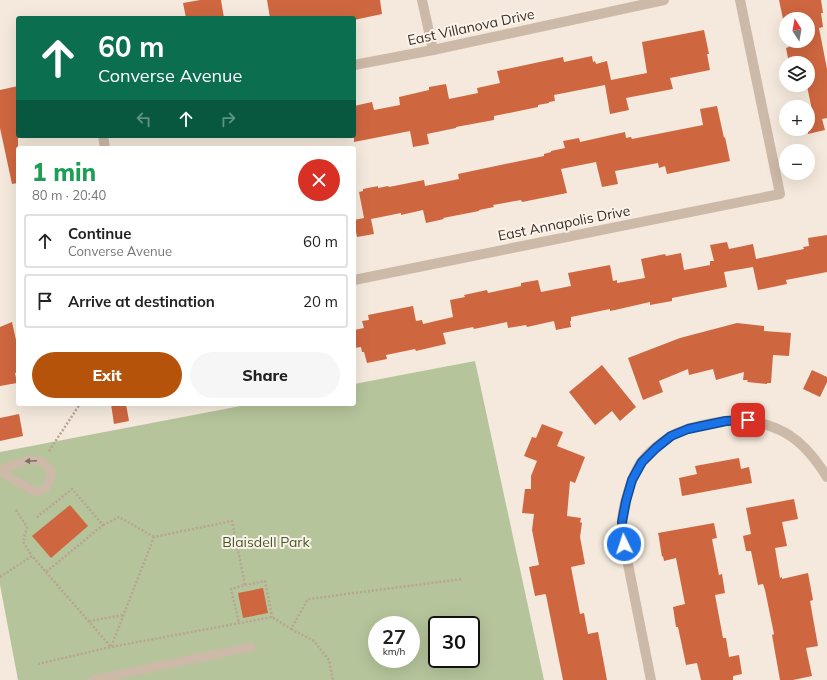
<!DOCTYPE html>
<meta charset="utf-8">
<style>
:root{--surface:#fff;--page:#f6f6f6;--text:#222;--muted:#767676;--line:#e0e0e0;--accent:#b45309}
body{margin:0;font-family:Mulish,sans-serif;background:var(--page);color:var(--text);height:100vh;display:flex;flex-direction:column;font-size:15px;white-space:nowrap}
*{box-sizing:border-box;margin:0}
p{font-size:13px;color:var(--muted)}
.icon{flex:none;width:22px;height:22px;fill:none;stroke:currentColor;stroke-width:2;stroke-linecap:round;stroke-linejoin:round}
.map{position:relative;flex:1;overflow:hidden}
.panel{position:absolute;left:16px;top:146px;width:340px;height:260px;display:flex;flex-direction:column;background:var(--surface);border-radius:4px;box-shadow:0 4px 16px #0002}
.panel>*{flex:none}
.hud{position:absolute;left:16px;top:16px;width:340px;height:122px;border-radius:4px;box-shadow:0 4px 16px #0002;background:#0b6e4f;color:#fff;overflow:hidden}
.needle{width:26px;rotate:349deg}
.buttons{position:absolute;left:779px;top:12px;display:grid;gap:8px}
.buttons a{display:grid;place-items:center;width:36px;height:36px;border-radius:50%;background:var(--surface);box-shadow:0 4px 16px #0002;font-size:20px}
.speed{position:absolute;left:368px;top:616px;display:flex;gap:8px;font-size:20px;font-weight:700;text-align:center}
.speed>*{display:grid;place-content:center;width:52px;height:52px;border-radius:50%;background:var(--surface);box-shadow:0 4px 16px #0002;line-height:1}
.speed small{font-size:10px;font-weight:400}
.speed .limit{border:2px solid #111;border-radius:6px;background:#fff;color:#111}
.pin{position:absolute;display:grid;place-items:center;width:34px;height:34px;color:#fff;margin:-17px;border-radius:8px;box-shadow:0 2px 6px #0006}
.me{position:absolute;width:44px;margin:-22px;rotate:356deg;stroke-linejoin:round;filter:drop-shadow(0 0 3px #0008)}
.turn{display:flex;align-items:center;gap:14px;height:84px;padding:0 16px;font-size:18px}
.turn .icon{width:52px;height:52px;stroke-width:2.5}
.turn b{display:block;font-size:28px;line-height:34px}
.lanes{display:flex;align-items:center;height:38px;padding:0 16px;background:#0003;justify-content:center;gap:20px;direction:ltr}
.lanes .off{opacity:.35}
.round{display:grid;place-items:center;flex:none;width:42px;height:42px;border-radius:21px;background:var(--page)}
.head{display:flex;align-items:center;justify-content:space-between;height:68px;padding:0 16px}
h1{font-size:24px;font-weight:800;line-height:30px;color:#1e9e55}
.cta{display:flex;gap:8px;margin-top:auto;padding:8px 16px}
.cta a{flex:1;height:46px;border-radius:24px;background:var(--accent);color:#fff;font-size:16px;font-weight:800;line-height:46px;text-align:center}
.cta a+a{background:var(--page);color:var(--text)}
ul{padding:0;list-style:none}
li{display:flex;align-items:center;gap:12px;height:54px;margin:0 8px 6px;padding:0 8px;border:2px solid var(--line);border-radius:4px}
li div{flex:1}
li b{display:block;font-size:15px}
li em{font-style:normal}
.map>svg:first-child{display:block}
.green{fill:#b5c49b;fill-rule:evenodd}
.building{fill:#ce6740}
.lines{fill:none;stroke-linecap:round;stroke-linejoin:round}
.path{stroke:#b9a391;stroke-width:2.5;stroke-dasharray:2 2;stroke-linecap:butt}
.lane{stroke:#cdb9a7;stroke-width:9}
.street{stroke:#cdb9a7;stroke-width:10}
.oneway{fill:#7c6d61}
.route-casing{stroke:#114b97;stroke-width:10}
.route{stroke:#1a73e8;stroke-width:7}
.labels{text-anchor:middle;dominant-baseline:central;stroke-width:4;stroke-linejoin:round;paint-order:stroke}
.street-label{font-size:14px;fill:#392e28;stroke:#fbf3e9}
.park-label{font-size:14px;fill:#46592a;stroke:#fbf3e9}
</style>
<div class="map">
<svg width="827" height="680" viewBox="0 0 827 680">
<rect width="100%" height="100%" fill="#f4e9dc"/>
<path class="green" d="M475,361l69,319h-526l-18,-95v-133l251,-48h103v-20zM377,625h34v34h-34zM437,625h34v34h-34z"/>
<g class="building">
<polygon points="200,0 221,0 224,18 186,18 183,3"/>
<polygon points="267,0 380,0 382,14 354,20 354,18 270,18"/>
<polygon points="779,0 821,0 823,13 821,13 823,27 819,28 827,69 827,118 822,119 825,130 808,134 808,116 813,115 807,86 806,86 806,85 808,85 808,63 789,63 786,48 789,47 788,41 808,41 808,19 786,19 786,33"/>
<polygon points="704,30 709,54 707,54 710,70 670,78 673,89 626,98 629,110 610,114 605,85 554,95 555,101 549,102 549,103 538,105 538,107 494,116 494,120 456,127 456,128 427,134 429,144 413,147 410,131 354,142 354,106 372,102 374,110 400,105 399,97 429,90 429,87 446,84 449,99 478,93 477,88 500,83 497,71 563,57 564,62 592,56 593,62 595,61 596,64 607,61 611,80 647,73 642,42"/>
<polygon points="18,86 18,183 12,184 0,128 0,90"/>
<polygon points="717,106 724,138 725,137 730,161 667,174 665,166 659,168 658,163 615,171 618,184 602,187 596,162 561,169 567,193 522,202 521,200 493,205 494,207 479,210 479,211 443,218 444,219 426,223 423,210 401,215 401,213 371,219 374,234 357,237 354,220 364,218 359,192 363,191 363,189 378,186 378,188 388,186 389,187 424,180 425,186 459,179 458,174 544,156 544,154 551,152 551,151 565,148 563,141 579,138 580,142 625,132 626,138 631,137 632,139 703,125 700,109"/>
<polygon points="827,235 827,272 786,280 787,284 758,290 753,267 724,272 727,287 672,298 672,301 650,305 650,302 615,310 610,311 610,309 571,317 571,321 570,321 571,327 556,330 554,321 527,327 526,325 508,328 507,322 474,329 473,327 443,333 446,344 416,351 415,349 386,355 387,359 367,363 364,352 362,352 361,347 354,348 354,330 364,328 362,321 369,320 368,315 413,306 416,321 422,320 423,324 453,317 450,300 465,297 464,295 487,290 488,293 521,286 521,283 538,280 541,292 571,286 568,273 610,265 613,281 617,280 617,283 645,278 641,259 665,254 666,256 681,253 684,270 710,265 710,261 714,261 710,245 727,242 729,249 753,244 756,259 804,249 803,247 809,246 808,238"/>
<polygon points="12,322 18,349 18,373 15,373 17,383 0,386 0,327"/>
<polygon points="737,323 764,326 764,331 791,333 789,356 773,355 771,383 767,383 767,384 747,382 748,380 743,380 744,372 716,380 713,369 689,375 688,369 659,381 663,392 643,400 628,358 680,338"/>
<polygon points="602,365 636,407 620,421 612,411 595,425 569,392"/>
<polygon points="812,370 827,377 827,382 820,397 803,389"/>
<polygon points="111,404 126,404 129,421 114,424"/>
<polygon points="19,414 23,436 0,441 0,418"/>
<polygon points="542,424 563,432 557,446 585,457 575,483 570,481 567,516 581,518 580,522 582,523 580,537 585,564 571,567 580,614 584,613 588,634 598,632 607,680 563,680 546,595 545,594 535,596 529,567 539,565 532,530 534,514 522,513 525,489 531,489 531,476 537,461 524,456 532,437 536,438"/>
<polygon points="739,458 741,469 749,467 752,483 682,496 679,478 697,474 695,466"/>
<polygon points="794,499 798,519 782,522 787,546 775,548 780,578 782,577 782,579 808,573 813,600 810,601 818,646 806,648 812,676 793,680 780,680 772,635 774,634 765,590 763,584 758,585 751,551 746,551 743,536 751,534 746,508"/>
<polygon points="70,505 88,526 51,558 32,536"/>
<polygon points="714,523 717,538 712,539 719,575 722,574 725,593 715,595 723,638 726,638 729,657 739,655 742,674 733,676 733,680 701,680 697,663 686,665 678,627 676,627 673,607 685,604 676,558 664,561 663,556 662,557 659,538 659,537 658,533"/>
<polygon points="263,588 268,613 243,618 238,593"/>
</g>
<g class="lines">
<g class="path">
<polyline points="49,451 80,404"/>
<polyline points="16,510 27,527 23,542 32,556"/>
<polyline points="103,525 119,517 154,537"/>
<polyline points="46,572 111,647 154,537 232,521 245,585 231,589 239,623"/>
<polyline points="0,577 32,556 46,572 103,525 72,489 37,517"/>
<polyline points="245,585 265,581 272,617"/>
<polyline points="89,621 124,615"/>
<polyline points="291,629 314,641 329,660 333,680"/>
<polyline points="38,664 111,647 272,617 291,629 308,599 463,579"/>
</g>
<g class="lane">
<polyline points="0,470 28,460 42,461 52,473 46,488 35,492 0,471"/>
<polyline points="92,680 251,647"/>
</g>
<g class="street">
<polyline points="422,0 433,50"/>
<polyline points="354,65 433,50 664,0"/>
<polyline points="103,136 105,148"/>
<polyline points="354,280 780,194 740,0"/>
<path d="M651,680l-27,-136c-1,-7 -2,-14 -2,-21 0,-16 10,-47 19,-61 7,-9 21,-20 30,-26 18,-10 57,-18 77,-15 13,1 30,7 41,14 16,10 28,26 38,42"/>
</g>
</g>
<defs><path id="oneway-solid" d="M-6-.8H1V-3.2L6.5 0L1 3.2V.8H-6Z"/></defs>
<use class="oneway" href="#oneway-solid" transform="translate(31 461) rotate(178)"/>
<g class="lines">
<g class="route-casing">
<polyline id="route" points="624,544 622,522 626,501 632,480 642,462 656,448 671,436 688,429 726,421 748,420"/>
</g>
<use href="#route" class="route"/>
</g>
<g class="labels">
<g class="street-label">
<text transform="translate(471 27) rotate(-12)">East Villanova Drive</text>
<text transform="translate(564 223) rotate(-11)">East Annapolis Drive</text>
</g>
<g class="park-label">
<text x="266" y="542">Blaisdell Park</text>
</g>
</g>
</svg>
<div class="buttons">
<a><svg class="needle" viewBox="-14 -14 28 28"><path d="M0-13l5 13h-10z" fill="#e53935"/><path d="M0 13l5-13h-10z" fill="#767676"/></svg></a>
<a><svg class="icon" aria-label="layers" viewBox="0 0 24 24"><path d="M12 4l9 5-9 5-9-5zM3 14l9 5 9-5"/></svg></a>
<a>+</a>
<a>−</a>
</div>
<div class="speed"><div>27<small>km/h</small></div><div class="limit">30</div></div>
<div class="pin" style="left:748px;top:420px;background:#d93025"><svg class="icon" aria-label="arrive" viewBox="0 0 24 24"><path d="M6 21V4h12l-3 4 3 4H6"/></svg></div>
<svg class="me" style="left:624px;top:544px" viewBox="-20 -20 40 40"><circle r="17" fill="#1a73e8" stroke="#fff" stroke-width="3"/><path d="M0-11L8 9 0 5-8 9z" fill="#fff"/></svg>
<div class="hud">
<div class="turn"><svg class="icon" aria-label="ahead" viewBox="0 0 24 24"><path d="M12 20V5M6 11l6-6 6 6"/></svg><div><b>60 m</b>Converse Avenue</div></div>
<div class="lanes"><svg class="icon off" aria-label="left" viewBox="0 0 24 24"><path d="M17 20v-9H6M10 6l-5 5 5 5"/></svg><svg class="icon" aria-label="ahead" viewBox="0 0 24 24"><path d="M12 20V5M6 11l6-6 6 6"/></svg><svg class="icon off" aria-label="right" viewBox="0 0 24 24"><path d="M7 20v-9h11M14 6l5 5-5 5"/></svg></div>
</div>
<section class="panel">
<div class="head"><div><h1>1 min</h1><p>80 m · 20:40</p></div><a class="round" style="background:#d93025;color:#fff"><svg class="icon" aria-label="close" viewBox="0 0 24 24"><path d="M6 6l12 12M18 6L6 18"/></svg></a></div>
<ul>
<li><svg class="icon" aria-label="ahead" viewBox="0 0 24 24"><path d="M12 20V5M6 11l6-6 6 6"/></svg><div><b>Continue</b><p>Converse Avenue</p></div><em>60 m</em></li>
<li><svg class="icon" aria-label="arrive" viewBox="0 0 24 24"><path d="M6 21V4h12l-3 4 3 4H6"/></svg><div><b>Arrive at destination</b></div><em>20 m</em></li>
</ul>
<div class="cta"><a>Exit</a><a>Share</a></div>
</section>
</div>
